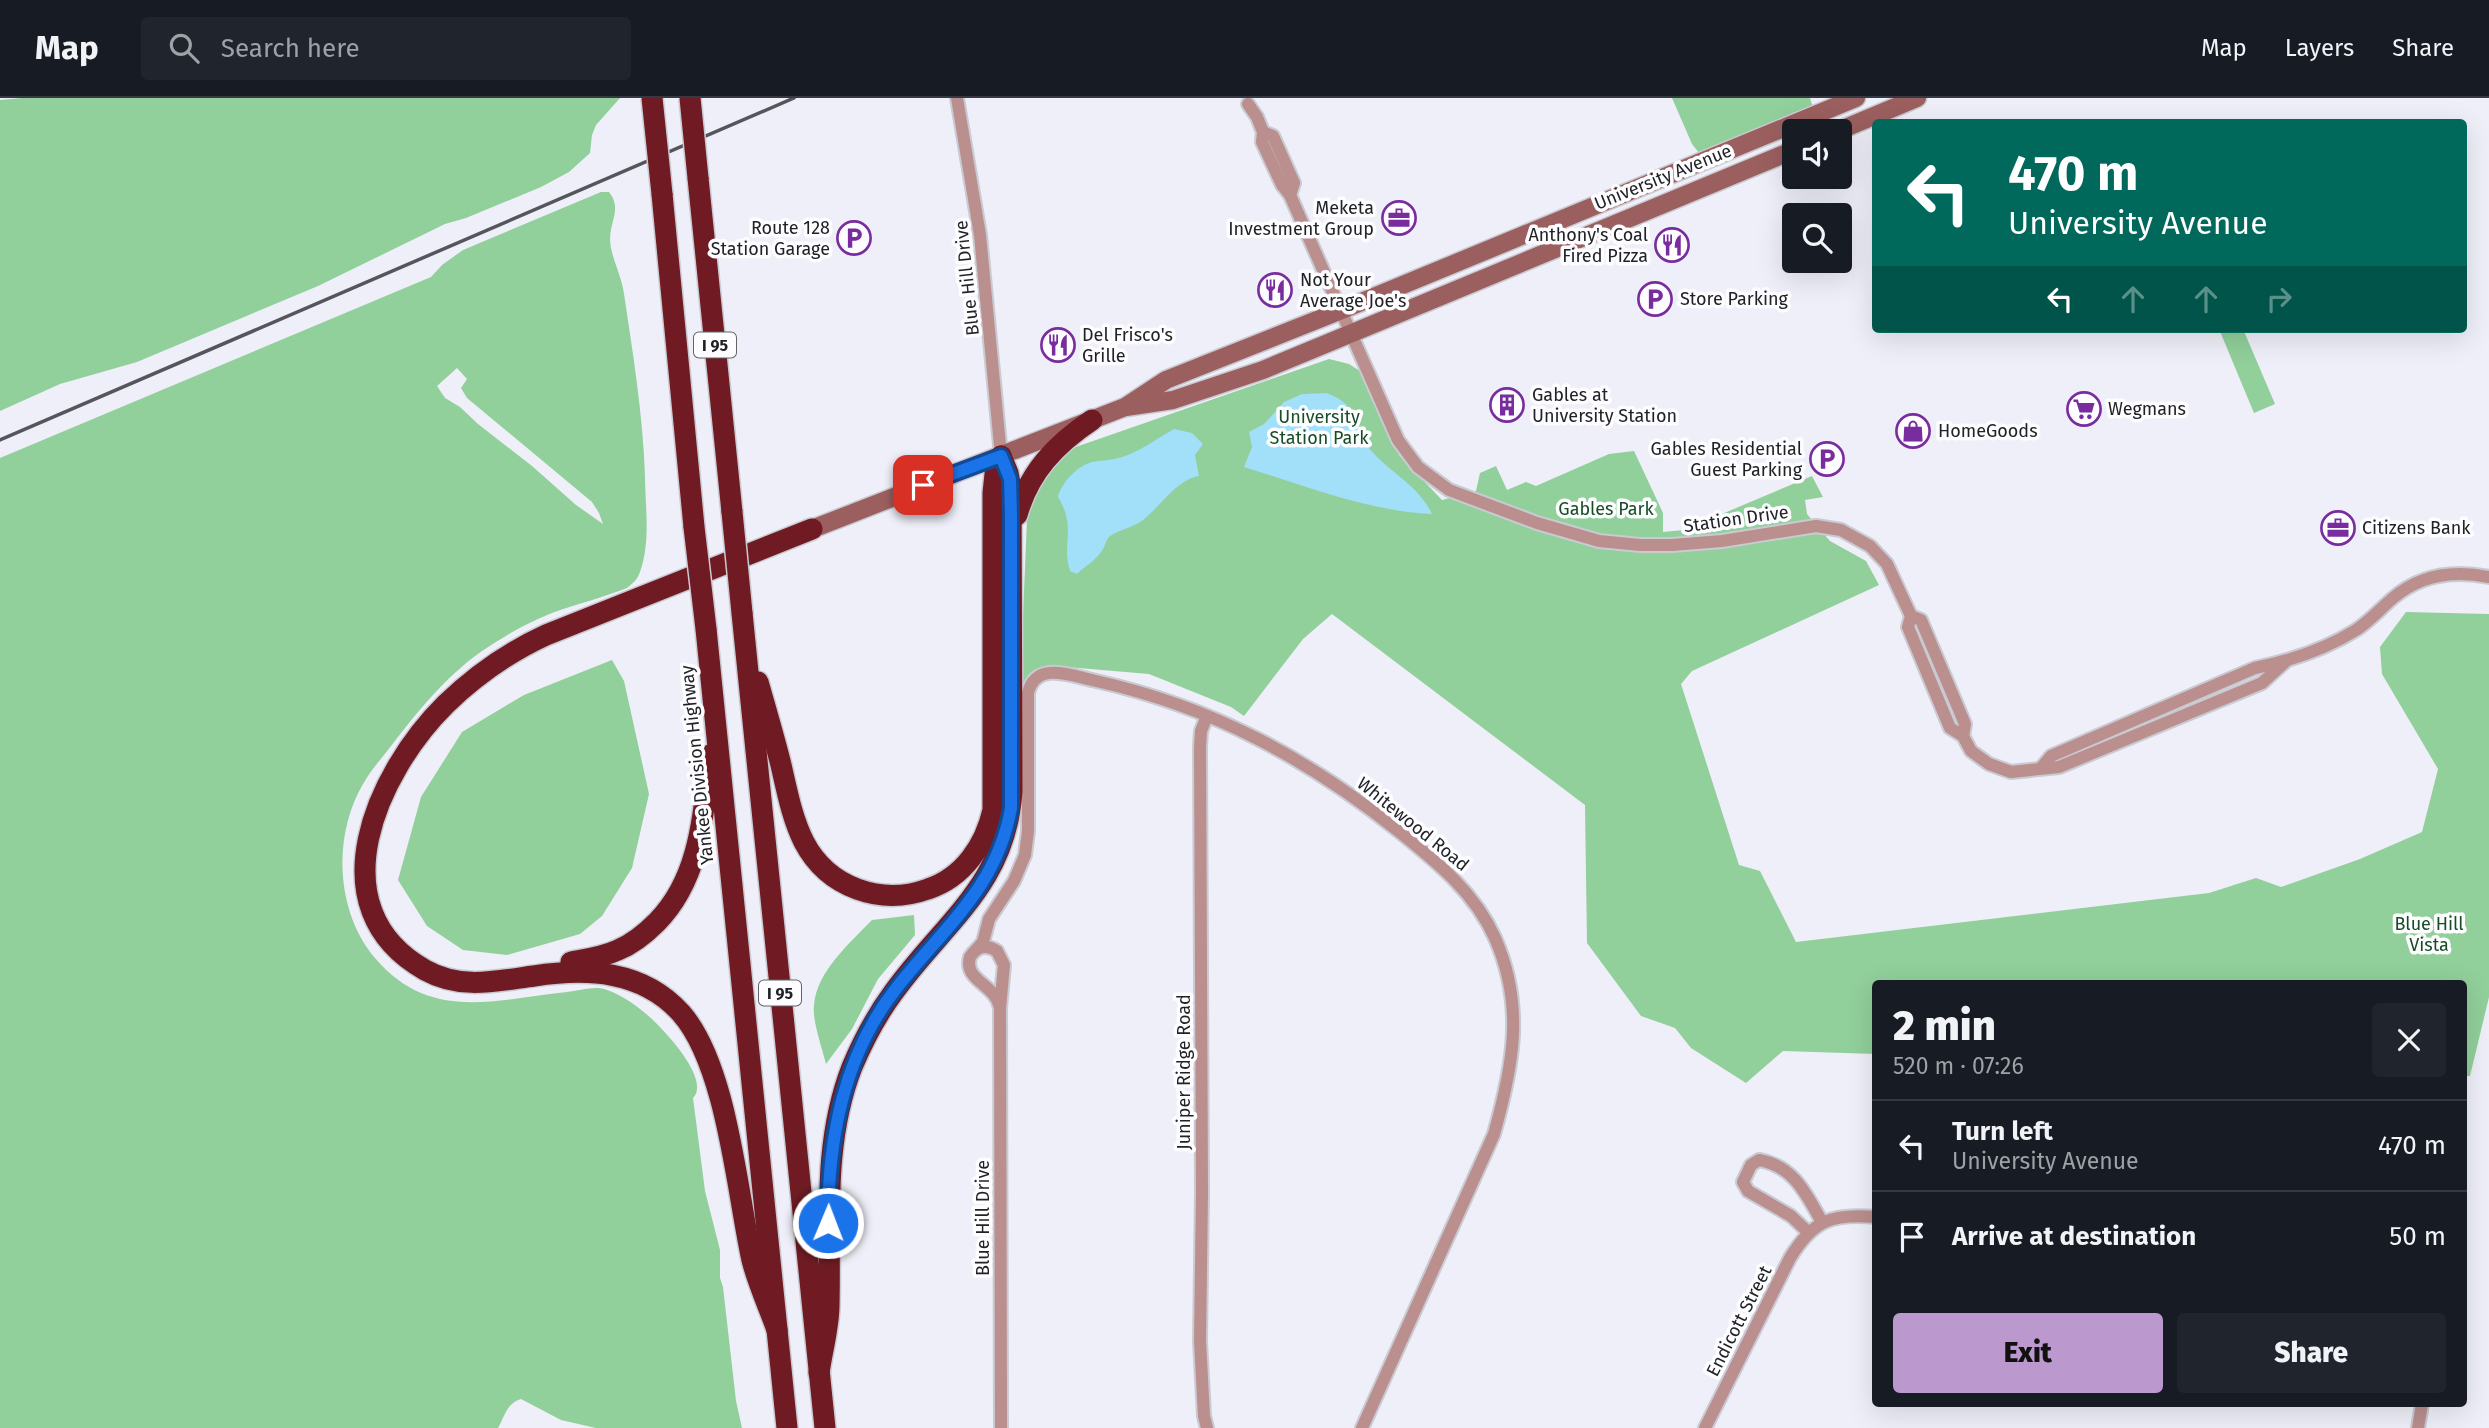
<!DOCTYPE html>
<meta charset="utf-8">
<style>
:root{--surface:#171b24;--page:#20242c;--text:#f1f3f6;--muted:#9ea1a6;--line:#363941;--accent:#bb99ce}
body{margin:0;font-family:"Fira Sans",sans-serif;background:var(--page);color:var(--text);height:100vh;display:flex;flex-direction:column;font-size:26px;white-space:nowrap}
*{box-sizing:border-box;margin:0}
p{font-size:23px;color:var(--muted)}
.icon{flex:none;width:38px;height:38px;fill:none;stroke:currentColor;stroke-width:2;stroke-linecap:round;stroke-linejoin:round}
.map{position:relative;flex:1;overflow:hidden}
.panel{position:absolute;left:1872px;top:882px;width:595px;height:427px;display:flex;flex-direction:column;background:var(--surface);border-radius:7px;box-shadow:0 7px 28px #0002}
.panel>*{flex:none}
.banner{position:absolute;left:1872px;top:21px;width:595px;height:214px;border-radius:7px;box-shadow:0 7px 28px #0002;background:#00695c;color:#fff;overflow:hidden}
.buttons{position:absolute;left:1782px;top:21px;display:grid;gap:14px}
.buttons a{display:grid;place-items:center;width:70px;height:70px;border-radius:7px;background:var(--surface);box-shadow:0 7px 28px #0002;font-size:35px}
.pin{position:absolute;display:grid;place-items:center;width:60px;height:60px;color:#fff;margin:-30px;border-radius:14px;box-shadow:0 4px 10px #0006}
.me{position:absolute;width:77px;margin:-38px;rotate:1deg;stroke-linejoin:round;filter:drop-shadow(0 0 5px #0008)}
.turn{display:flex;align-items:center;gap:24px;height:147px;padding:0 21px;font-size:32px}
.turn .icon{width:91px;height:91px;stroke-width:2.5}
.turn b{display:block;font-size:49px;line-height:60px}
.lanes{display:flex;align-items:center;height:66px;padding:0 21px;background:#0003;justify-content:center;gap:35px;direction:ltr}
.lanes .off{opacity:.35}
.round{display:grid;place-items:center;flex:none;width:74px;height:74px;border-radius:7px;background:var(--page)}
.head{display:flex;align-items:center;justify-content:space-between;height:119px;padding:0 21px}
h1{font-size:42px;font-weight:800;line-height:52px}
.button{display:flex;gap:14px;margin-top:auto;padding:14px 21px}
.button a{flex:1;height:80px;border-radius:7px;background:var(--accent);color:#111;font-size:28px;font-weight:800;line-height:80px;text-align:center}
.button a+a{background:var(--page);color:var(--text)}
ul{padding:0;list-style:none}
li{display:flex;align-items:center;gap:21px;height:91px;padding:0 21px;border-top:2px solid var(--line)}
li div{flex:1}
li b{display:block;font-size:26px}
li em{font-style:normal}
header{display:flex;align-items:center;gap:42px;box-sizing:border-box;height:98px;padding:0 35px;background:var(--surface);border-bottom:2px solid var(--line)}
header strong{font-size:33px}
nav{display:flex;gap:38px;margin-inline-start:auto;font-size:24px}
.search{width:490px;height:63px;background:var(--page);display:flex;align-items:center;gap:18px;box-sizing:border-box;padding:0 24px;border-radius:7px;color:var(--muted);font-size:26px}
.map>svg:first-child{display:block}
.green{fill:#91cf9b;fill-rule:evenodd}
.water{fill:#a2dff8}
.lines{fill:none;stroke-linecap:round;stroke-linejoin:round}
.minor-casing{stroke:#c9cad2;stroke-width:16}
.secondary-casing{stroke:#c9cad2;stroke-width:21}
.motorway-casing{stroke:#c9cad2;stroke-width:24}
.minor{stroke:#ba8f8e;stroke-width:12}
.secondary{stroke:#9c5f5f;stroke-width:18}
.motorway{stroke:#701b23;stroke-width:21}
.rail{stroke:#55565b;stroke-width:3.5}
.motorway-bridge-casing{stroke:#c9cad2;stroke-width:24;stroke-linecap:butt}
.motorway-bridge{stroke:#701b23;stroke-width:21}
.route-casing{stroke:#114b97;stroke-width:18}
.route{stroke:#1a73e8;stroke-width:12}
.labels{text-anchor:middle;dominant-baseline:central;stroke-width:7;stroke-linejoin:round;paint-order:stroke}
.shield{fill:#fdfdff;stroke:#636466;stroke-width:2}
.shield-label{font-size:16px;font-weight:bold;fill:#212225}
.street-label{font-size:18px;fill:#212225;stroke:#fdfdff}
.poi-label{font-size:18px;fill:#212225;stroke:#fdfdff;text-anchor:start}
.park-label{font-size:18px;fill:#164d24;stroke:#fdfdff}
</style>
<header>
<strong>Map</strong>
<div class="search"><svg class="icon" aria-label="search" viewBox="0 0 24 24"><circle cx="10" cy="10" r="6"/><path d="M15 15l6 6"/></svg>Search here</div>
<nav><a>Map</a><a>Layers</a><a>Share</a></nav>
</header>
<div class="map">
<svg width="2489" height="1330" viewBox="0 0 2489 1330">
<rect width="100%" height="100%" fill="#eeeff8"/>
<g class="green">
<polygon points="22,0 620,0 596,27 592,37 590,55 569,74 541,89 466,120 445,126 318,188 137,264 60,286 0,313 0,2"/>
<polygon points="1672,0 1810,0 1813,10 1706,56 1699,55 1692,46"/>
<path d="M601,94h8c15,19 -3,32 2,56 3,15 11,30 13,46 9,60 19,121 21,182 0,31 6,65 -5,96 -3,8 -7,11 -13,16 -25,10 -51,16 -75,25 -25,10 -48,23 -70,38 -37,26 -64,60 -91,95 -10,13 -20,24 -28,38 -31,53 -27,128 12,174 55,65 121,41 192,34 11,-1 27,-6 37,-3 14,4 29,14 41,24 15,12 67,66 48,85l12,93 15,59v28l3,9 13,114 6,27h-146l-35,-8 -40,-21c-15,5 -16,17 -23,29h-498v-970l431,-181 11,-12 21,-15zM457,270l10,11 -6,9 6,10 125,104 7,11 4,11 -27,-19 -44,-39 -54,-42 -18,-17 -15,-9 -8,-12z"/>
<polygon points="2219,231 2243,231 2275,306 2254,315"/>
<polygon points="1329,261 1349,266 1360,273 1399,357 1442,402 1476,393 1480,375 1496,368 1507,392 1526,384 1536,388 1609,356 1634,353 1663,415 1663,434 1684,432 1812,378 1823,399 1805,402 1807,416 1830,443 1866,463 1879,487 1692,573 1681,586 1739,767 1760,773 1796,844 2209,795 2256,780 2281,789 2360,761 2422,734 2438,671 2382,576 2380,549 2406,514 2489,516 2489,899 2470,978 2464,978 2464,886 1876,886 1876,956 1783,953 1746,985 1691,950 1675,930 1641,918 1587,845 1585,707 1332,516 1303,541 1244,618 1231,609 1149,576 1055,568 1038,571 1020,592 1028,396 1038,377 1070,351"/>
<polygon points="612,562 624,583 649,696 632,770 602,818 580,836 507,857 463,852 427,828 398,782 421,699 462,634 524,597"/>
<path d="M914,817l1,20 -37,44 -26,50 -26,35c-4,-16 -14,-44 -12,-59 3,-34 36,-62 58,-85z"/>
</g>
<g class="water">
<path d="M1327,295c35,14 22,29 41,54 20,25 50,37 64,67 -64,-3 -127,-28 -188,-47l8,-20 -3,-15 15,-8 20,-22 18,-8z"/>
<path d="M1174,331l18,4 11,11 -8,11 4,21c-23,4 -38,30 -56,44 -10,8 -26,10 -34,17 -4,5 -4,10 -8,15 -5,8 -17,15 -24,22l-7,-3c-9,-28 7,-43 -12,-74 3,-14 19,-31 34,-35 13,-2 25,-2 38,-8 15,-6 29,-17 44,-25z"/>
</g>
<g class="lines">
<g class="minor-casing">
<g id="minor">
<polyline points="957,0 980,137 1001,358"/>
<polyline points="1248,6 1257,19 1263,34 1262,44 1282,87 1290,97 1398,342 1418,369 1449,392 1537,425 1599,443 1640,447 1672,447 1722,443 1816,428 1841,432 1870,448 1887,466 1911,518 1908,529 1950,630 1963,638 1971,653 1989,666 2011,674 2059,669 2262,585 2285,564"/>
<polyline points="1263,34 1273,38 1294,85 1290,97"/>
<polyline points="1911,518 1921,522 1965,626 1963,638"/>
<polyline points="1207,618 1201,633 1200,649 1202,1095 1200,1243 1204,1318 1207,1330"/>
<path d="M2041,670l10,-12 204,-88c34,-7 71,-19 101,-38 14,-9 24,-21 37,-32 28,-24 61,-28 96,-21"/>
<path d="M976,852l7,-8 6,-23 25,-38 11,-26 3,-24v-138c8,-33 44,-17 68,-12 117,26 211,77 305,152 37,30 74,60 94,105 30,68 18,128 -1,196l-132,294"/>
<path d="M1000,910c-4,-24 -37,-27 -30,-51 7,-11 17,-13 27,-6l7,14 -4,43 1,420"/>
<path d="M1808,1134l-17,-16 -43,-25 -5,-9 8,-17 8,-5c35,6 47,34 63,62"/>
<path d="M1705,1330l85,-170c23,-38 42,-45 86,-41"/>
<polyline points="2418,1330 2422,1306"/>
</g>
</g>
<g class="secondary-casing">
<g id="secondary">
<polyline points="1838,33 1917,0"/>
<polyline points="1126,309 1173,302 1263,272 1794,52"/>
<polyline points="812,431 1125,309 1166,282 1342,212 1856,0"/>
</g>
</g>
<g class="motorway-casing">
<g id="motorway">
<polyline points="698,80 732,414"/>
<polyline points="662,96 694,429"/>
<path d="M1017,417c12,-43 39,-71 75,-95"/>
<polyline points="742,515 825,1330"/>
<polyline points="706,531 787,1330"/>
<path d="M758,584c8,28 16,55 23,83 6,26 11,53 23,77 24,46 77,64 124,47 36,-12 57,-44 65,-79v-317l2,-19 6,-18"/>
<path d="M571,864c16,-3 32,-5 47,-12 15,-6 28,-17 39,-28 44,-45 46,-108 53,-167"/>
<path d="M777,1232c-8,-23 -19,-46 -25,-70 -15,-68 -25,-195 -71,-247 -39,-43 -94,-45 -147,-37 -38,5 -73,14 -109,-6 -110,-62 -48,-198 21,-266 30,-29 63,-52 100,-69l266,-106"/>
<path d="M819,1275c3,-22 10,-46 10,-68 2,-81 -7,-161 23,-238 11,-26 24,-51 41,-74 50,-70 113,-108 119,-202l-1,-303 -3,-15 -7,-17"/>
</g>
</g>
<use href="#minor" class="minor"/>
<use href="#secondary" class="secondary"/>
<use href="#motorway" class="motorway"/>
<polyline class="rail" points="0,342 794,0"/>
<g class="motorway-bridge-casing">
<g id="motorway-bridge">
<polyline points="652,0 662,96"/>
<polyline points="690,0 698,80"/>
<polyline points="732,414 742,515"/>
<polyline points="694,429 706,531"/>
</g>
</g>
<use href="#motorway-bridge" class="motorway-bridge"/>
</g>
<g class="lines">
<g class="route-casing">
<path id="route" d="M828,1125c0,-83 15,-166 67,-233 47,-61 102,-101 116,-182v-294l-1,-35 -9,-23 -78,29"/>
</g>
<use href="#route" class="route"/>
</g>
<defs>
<g id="office-ring" transform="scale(1.75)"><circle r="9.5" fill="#fdfdff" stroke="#792c9e" stroke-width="1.5"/><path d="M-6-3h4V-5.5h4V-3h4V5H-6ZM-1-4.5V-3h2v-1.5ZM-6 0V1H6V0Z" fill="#792c9e"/></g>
<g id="parking-ring" transform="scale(1.75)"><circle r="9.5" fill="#fdfdff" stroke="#792c9e" stroke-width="1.5"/><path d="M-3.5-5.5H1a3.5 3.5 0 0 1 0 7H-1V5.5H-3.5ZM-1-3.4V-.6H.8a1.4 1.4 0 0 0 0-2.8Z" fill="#792c9e"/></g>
<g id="restaurant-ring" transform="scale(1.75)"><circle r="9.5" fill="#fdfdff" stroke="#792c9e" stroke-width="1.5"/><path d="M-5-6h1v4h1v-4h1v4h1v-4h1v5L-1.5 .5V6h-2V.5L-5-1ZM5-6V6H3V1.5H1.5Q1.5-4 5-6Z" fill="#792c9e"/></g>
<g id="building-ring" transform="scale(1.75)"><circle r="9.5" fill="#fdfdff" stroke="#792c9e" stroke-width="1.5"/><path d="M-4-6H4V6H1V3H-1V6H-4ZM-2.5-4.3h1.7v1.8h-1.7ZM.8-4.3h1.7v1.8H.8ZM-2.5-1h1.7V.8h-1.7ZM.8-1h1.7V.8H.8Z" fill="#792c9e"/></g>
<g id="supermarket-ring" transform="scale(1.75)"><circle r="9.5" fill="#fdfdff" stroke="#792c9e" stroke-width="1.5"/><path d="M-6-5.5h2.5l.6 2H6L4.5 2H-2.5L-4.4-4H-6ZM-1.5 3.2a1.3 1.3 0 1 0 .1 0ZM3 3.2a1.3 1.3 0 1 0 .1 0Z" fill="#792c9e"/></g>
<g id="shop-ring" transform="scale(1.75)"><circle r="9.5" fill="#fdfdff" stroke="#792c9e" stroke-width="1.5"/><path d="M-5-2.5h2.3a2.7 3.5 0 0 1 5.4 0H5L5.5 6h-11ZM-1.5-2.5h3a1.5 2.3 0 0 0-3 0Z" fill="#792c9e"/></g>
</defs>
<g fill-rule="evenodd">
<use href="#office-ring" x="1399" y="120"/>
<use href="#parking-ring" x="854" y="140"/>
<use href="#restaurant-ring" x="1672" y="147"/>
<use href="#restaurant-ring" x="1275" y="192"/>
<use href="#parking-ring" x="1655" y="201"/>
<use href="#restaurant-ring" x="1058" y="247"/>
<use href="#building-ring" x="1507" y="307"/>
<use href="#supermarket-ring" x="2084" y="311"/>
<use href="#shop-ring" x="1913" y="333"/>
<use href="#parking-ring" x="1827" y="361"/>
<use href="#office-ring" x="2338" y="430"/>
</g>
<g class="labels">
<g class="shield">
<rect x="694" y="234.5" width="42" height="25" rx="5"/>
<rect x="759" y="882.5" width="42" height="25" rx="5"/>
</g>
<g class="shield-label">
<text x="715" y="247">I 95</text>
<text x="780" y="895">I 95</text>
</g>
<g class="street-label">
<text transform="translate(1663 79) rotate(-22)">University Avenue</text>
<text transform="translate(967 180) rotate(-96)">Blue Hill Drive</text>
<text transform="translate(1736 421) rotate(-8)">Station Drive</text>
<text transform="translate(697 667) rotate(-96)">Yankee Division Highway</text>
<text transform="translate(1413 726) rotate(39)">Whitewood Road</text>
<text transform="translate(1184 974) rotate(-90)">Juniper Ridge Road</text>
<text transform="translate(983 1120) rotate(-90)">Blue Hill Drive</text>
<text transform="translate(1739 1223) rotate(-63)">Endicott Street</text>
</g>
<g class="poi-label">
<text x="1374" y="110" text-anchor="end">Meketa<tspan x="1374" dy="21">Investment Group</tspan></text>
<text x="830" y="130" text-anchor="end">Route 128<tspan x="830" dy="21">Station Garage</tspan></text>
<text x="1648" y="137" text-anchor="end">Anthony's Coal<tspan x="1648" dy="21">Fired Pizza</tspan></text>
<text x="1300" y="182">Not Your<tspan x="1300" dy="21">Average Joe's</tspan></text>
<text x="1680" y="201">Store Parking</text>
<text x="1082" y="237">Del Frisco's<tspan x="1082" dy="21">Grille</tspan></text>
<text x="1532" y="297">Gables at<tspan x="1532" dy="21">University Station</tspan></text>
<text x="2108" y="311">Wegmans</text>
<text x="1938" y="333">HomeGoods</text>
<text x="1802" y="351" text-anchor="end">Gables Residential<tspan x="1802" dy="21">Guest Parking</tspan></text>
<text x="2362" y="430">Citizens Bank</text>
</g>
<g class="park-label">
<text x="1319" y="319">University<tspan x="1319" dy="21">Station Park</tspan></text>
<text x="1606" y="411">Gables Park</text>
<text x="2429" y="826">Blue Hill<tspan x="2429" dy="21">Vista</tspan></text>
</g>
</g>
</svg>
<div class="buttons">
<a><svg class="icon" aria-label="sound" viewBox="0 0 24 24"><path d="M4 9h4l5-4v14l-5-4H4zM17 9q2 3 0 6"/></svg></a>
<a><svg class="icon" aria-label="search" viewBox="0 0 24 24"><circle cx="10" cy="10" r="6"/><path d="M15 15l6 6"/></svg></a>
</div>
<div class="pin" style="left:923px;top:387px;background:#d93025"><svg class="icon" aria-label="arrive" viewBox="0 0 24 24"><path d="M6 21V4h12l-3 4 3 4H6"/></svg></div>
<svg class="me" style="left:828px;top:1125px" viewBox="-20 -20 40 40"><circle r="17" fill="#1a73e8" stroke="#fff" stroke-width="3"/><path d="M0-11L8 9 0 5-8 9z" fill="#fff"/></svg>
<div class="banner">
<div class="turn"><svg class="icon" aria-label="left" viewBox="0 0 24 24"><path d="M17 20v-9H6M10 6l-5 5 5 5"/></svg><div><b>470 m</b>University Avenue</div></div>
<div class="lanes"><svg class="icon" aria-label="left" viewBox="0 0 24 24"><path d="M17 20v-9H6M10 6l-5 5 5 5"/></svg><svg class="icon off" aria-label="ahead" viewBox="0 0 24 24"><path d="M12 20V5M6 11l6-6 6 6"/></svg><svg class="icon off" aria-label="ahead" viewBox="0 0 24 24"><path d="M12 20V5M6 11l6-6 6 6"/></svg><svg class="icon off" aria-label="right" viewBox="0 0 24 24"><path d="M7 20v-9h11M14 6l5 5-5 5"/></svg></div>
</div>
<section class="panel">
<div class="head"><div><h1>2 min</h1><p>520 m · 07:26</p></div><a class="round"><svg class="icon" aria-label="close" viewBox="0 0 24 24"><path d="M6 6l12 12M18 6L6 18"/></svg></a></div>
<ul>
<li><svg class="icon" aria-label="left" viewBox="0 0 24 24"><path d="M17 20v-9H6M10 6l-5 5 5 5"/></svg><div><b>Turn left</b><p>University Avenue</p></div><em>470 m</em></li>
<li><svg class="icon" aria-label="arrive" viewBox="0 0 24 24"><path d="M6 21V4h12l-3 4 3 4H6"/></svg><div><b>Arrive at destination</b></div><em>50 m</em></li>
</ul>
<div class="button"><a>Exit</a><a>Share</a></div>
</section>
</div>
